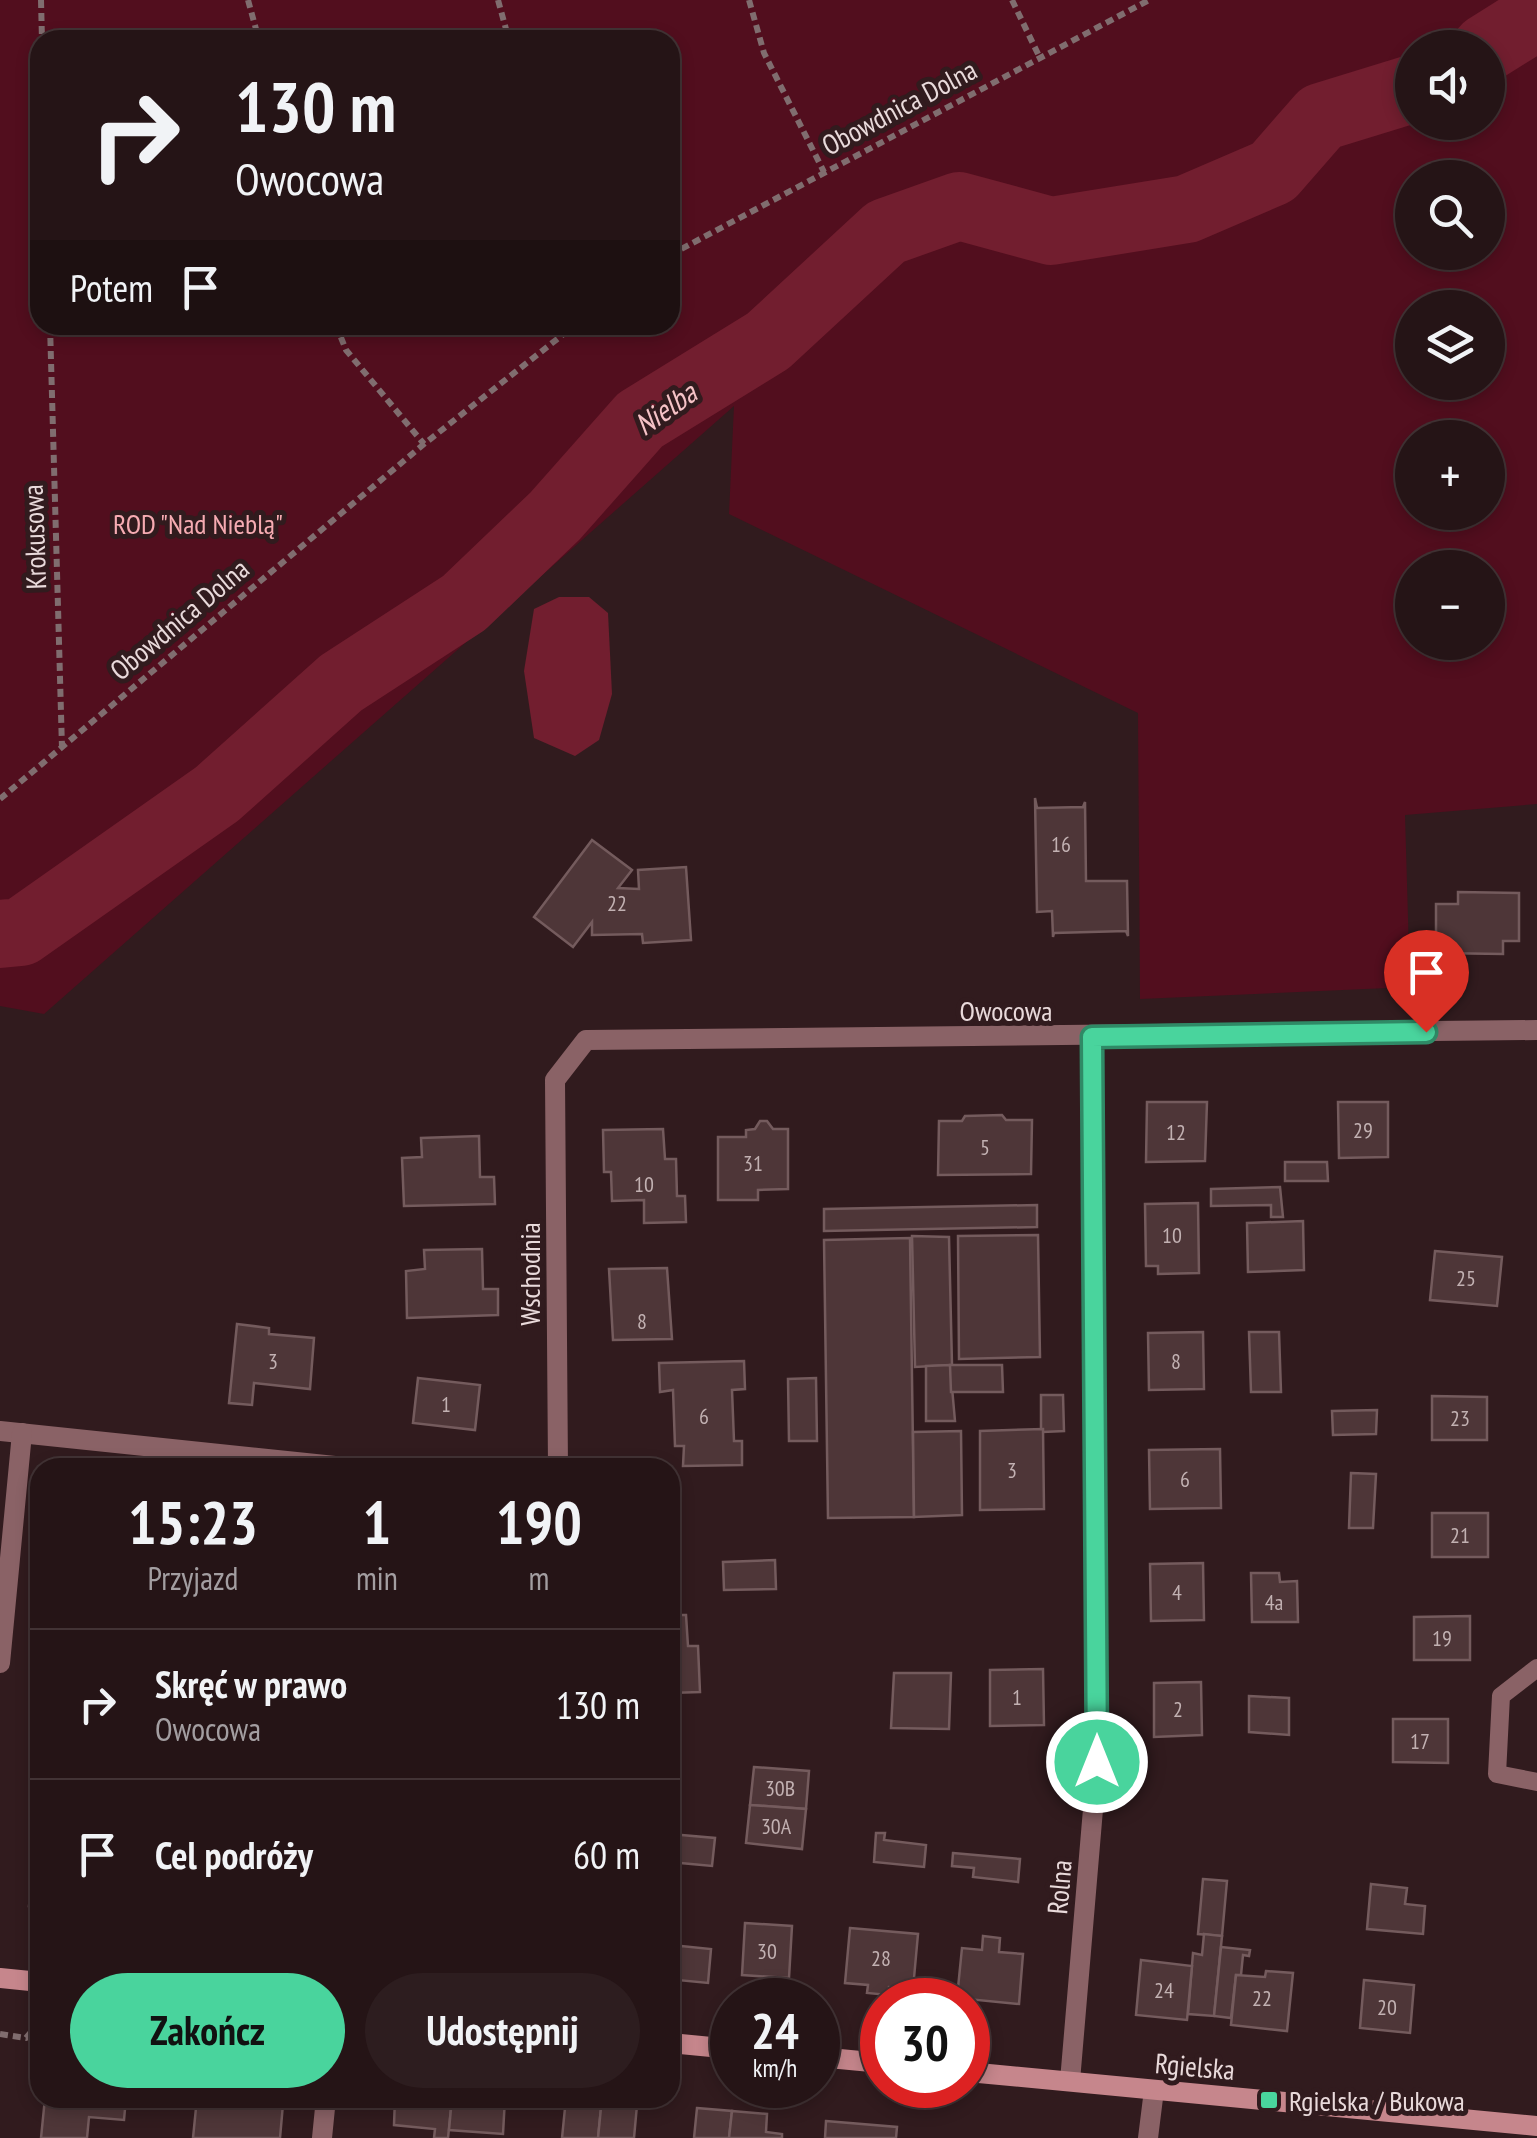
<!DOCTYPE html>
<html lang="pl">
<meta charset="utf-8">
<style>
:root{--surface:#251416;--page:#2d1d1f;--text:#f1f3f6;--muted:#a39ea1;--line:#423335;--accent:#49d49d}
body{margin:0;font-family:"PT Sans Narrow",sans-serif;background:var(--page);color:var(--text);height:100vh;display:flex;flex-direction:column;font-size:38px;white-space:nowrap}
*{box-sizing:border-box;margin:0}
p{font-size:32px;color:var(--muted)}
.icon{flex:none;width:55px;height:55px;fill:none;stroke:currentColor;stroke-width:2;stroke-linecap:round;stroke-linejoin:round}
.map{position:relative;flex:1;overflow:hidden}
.panel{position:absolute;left:30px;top:1458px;width:650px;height:650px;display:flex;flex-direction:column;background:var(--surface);border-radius:30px;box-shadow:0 5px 15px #0003,0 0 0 2px var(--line)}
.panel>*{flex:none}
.top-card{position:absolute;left:30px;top:30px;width:650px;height:305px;border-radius:30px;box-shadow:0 5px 15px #0003,0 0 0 2px var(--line);background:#251416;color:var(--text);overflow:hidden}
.tools{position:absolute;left:1395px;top:30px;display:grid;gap:20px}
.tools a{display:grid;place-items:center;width:110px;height:110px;border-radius:50%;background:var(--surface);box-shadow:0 5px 15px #0003,0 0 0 2px var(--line);font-size:50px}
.speed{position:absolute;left:710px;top:1978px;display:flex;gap:20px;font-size:50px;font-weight:700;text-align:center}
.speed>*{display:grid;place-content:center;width:130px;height:130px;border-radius:50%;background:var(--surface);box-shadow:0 5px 15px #0003,0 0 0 2px var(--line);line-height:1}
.speed small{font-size:25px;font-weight:400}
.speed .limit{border:15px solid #d22;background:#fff;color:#111}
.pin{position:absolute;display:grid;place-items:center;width:85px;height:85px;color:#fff;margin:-102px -42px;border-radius:50% 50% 50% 0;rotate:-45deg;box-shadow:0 0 10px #0007}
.pin .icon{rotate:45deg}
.me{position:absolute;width:110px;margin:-55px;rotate:0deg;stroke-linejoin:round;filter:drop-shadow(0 0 8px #0008)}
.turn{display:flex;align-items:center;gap:35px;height:210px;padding:0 40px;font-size:45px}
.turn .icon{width:130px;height:130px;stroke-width:2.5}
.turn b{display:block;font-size:70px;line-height:85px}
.then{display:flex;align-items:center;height:95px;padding:0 40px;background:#0003;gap:20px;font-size:38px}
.eta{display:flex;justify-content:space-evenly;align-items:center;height:170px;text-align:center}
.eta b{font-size:60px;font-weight:800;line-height:70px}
.button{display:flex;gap:20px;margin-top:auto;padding:20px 40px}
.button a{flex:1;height:115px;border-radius:60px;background:var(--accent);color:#111;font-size:40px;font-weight:800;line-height:115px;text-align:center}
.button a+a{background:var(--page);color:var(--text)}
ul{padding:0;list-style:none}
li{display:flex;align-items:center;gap:30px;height:150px;padding:0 40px;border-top:2px solid var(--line)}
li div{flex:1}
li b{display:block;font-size:38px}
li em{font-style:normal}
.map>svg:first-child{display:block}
.green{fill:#520e1e;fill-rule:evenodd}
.water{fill:#721e2f}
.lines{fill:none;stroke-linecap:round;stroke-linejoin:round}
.river{stroke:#721e2f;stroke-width:68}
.building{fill:#4e3638;stroke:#745b5d;stroke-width:2.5}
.path{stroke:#806d6f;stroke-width:6;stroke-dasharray:8 5;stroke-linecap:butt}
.lane{stroke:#8a6266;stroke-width:18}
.street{stroke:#8a6266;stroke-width:20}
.secondary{stroke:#c6868c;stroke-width:20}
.route-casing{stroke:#2f8a66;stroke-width:25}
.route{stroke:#49d49d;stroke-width:18}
.poi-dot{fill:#49d49d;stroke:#311b1e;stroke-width:4}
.labels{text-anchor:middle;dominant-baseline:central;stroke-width:10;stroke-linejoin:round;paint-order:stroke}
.number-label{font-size:22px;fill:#c2b1b2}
.street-label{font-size:28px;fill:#e9dadb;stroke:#311b1e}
.park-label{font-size:28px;fill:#f6abb2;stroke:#311b1e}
.poi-label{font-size:28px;fill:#e9dadb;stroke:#311b1e;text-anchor:start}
.water-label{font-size:30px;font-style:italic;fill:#f6c3c7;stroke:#311b1e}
</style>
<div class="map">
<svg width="1537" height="2138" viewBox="0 0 1537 2138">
<rect width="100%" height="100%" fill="#311b1e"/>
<path class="green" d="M0,0h1537v804l-132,11 5,172 -270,12 -2,-286 -409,-199 5,-108 -690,608 -44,-8zM40,40h630v285h-630zM1412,48h76v74h-76zM1412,178h76v74h-76zM1412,308h76v74h-76zM1412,438h76v74h-76zM1412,568h76v74h-76z"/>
<polygon class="water" points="559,597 589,597 608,613 612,694 599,740 575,756 534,738 524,671 534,609"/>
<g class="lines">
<g class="river">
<polyline points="1486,48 1537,16"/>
<polyline points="0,934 21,932 217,794 341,683 464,603 555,516 640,420 768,341 886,232 959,206 1051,231 1187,209 1273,172 1321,117 1412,89"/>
</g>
</g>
<g class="building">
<polygon points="1035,798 1037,808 1083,807 1085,802 1086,881 1127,881 1128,936 1126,931 1054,933 1053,937 1052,911 1037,912"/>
<polygon points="592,840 632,870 618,888 639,889 638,870 686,867 691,940 643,943 642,934 592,935 592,922 573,947 534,917"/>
<polygon points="1458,892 1519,893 1519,941 1503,941 1503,954 1436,953 1436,904 1458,904"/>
<polygon points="1147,1102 1207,1102 1205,1161 1146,1162"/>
<polygon points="1338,1102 1388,1102 1388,1157 1339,1158"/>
<polygon points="1002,1115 1006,1120 1032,1120 1031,1174 938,1175 939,1121 962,1121 965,1116"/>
<polygon points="760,1121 767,1121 773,1129 788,1129 788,1189 758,1190 758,1200 718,1200 718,1137 746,1137 746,1130 755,1129"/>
<polygon points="663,1129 665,1159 676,1159 677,1196 685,1196 686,1222 644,1223 644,1200 612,1201 611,1172 604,1172 603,1130"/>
<polygon points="479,1136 480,1177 494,1177 495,1204 404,1206 402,1158 422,1157 421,1138"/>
<polygon points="1285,1162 1327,1162 1328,1181 1285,1181"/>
<polygon points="1280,1187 1283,1217 1271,1217 1271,1205 1211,1206 1211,1189"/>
<polygon points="1198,1203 1199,1273 1158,1274 1158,1266 1146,1266 1145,1204"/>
<polygon points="1037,1205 1037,1227 824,1231 824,1209"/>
<polygon points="1303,1221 1304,1270 1248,1272 1247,1223"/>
<polygon points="1038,1235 1040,1357 959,1359 958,1236"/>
<polygon points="912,1236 949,1237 952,1365 915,1367"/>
<polygon points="910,1238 914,1517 828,1518 824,1240"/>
<polygon points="482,1249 483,1289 498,1289 498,1315 407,1318 406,1271 425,1269 424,1250"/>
<polygon points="1435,1251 1502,1257 1497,1306 1430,1300"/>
<polygon points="667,1268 672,1339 613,1340 609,1269"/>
<polygon points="237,1324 269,1328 269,1334 314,1338 310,1389 254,1383 252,1405 229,1403"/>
<polygon points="1203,1332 1204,1389 1149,1390 1148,1333"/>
<polygon points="1249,1332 1279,1332 1281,1392 1251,1392"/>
<polygon points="744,1361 745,1389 732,1390 734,1441 742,1441 742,1465 683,1466 684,1446 675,1446 673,1390 660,1392 659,1363"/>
<polygon points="950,1365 955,1421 926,1421 926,1366"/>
<polygon points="950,1365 1002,1365 1003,1392 951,1392"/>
<polygon points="418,1378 480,1385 475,1430 413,1423"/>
<polygon points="816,1378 817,1441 789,1441 788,1379"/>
<polygon points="1041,1395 1063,1395 1064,1431 1043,1432 1041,1429"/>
<polygon points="1432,1396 1487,1397 1487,1440 1432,1440"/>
<polygon points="1377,1410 1376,1434 1333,1435 1332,1411"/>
<polygon points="1043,1429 1044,1509 980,1510 980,1431"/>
<polygon points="961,1431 962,1515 914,1517 913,1432"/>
<polygon points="1220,1449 1221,1508 1150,1509 1149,1450"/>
<polygon points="1351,1473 1376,1474 1373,1528 1349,1528"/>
<polygon points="670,1501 673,1501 675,1558 670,1558"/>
<rect x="1432" y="1513" width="56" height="44"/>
<polygon points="775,1560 776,1589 724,1590 723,1562"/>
<polygon points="1203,1563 1204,1620 1151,1621 1150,1564"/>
<polygon points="1251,1573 1279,1573 1280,1582 1297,1581 1298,1622 1252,1622"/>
<polygon points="670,1615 686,1615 688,1646 698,1646 700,1692 670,1693"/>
<polygon points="1470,1616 1470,1660 1414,1660 1414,1617"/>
<polygon points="1043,1669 1044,1725 990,1726 990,1670"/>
<polygon points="894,1673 951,1673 949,1729 891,1728"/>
<polygon points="1201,1682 1202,1735 1154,1737 1154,1683"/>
<polygon points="1249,1696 1289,1698 1289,1735 1249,1732"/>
<polygon points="1393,1719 1448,1719 1448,1763 1393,1762"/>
<polygon points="754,1767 809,1771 806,1809 750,1805"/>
<polygon points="750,1805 806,1809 802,1849 746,1843"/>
<polygon points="876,1833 885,1833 884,1840 926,1845 924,1867 874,1862"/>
<polygon points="670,1834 715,1838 712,1866 670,1862"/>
<polygon points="35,1848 40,1848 40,1907 29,1906"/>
<polygon points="953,1853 1020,1859 1018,1882 973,1877 974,1868 952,1866"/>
<polygon points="1203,1879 1227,1881 1222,1936 1198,1934"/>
<polygon points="1371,1884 1407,1888 1405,1904 1425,1906 1423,1934 1367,1929"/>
<polygon points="745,1923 792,1926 789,1978 742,1975"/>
<polygon points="850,1928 918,1934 913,1989 889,1987 888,1995 867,1993 868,1985 845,1983"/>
<polygon points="1204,1934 1222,1936 1214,2016 1188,2014 1193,1953 1202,1955"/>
<polygon points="983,1936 1000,1938 999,1952 1023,1954 1019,2004 957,1998 962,1948 982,1950"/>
<polygon points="681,1946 711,1949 708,1983 677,1980"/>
<polygon points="1221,1947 1250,1950 1249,1956 1243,1955 1241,1975 1236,1975 1231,2018 1214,2016"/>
<polygon points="1141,1960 1192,1966 1187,2020 1136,2015"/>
<polygon points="1266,1971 1293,1973 1287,2031 1231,2025 1236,1975 1265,1977"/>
<polygon points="1364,1980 1414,1985 1410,2033 1360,2028"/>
<polygon points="45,2098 126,2098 124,2120 89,2117 87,2138 41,2138"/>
<polygon points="197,2098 283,2104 280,2138 193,2138"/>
<polygon points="395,2098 452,2098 448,2138 434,2138 435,2129 394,2125"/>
<polygon points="452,2098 505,2098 503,2134 449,2130"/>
<polygon points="566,2098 602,2098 598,2138 562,2138"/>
<polygon points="602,2098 617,2098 617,2102 637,2105 634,2138 598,2138"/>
<polygon points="697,2108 732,2111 729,2138 694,2138"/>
<polygon points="732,2111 767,2114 766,2132 782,2134 782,2138 729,2138"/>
<polygon points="826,2121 897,2127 896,2138 825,2138"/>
</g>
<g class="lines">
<g class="path">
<polyline points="41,0 42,40"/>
<polyline points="248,0 259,40"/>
<polyline points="498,0 509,40"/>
<polyline points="749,0 764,53 824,172"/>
<polyline points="1012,0 1040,58"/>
<polyline points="670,255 1149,0"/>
<polyline points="50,325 62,748"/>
<polyline points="336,325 346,350 424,444"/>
<polyline points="0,799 424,444 575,325"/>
<polyline points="0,2034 26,2038 40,2021"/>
<polyline points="896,2088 948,2093"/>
</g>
<polyline class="lane" points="1537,1668 1501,1696 1497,1774 1537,1782"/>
<g class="street">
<polyline points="0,1431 354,1468"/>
<polyline points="558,1468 555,1080 586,1040 1537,1030"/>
<polyline points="0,1663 22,1433"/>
<polyline points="1070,2081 1097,1762 1091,1037"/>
<polyline points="322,2138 326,2098"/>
<polyline points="1148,2138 1154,2090"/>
</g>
<g class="secondary">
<polyline points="0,1978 40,1982"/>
<polyline points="670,2043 732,2049"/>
<polyline points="818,2057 882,2063"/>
<polyline points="968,2072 1537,2126"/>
</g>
</g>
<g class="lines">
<g class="route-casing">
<polyline id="route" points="1097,1762 1092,1037 1426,1032"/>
</g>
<use href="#route" class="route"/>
</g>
<rect class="poi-dot" x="1259" y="2090" width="20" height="20" rx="5"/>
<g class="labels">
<g class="number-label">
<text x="1061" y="844">16</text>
<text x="617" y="903">22</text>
<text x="1363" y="1130">29</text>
<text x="1176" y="1132">12</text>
<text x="985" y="1147">5</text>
<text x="753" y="1163">31</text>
<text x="644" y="1184">10</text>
<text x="1172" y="1235">10</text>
<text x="1466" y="1278">25</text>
<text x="642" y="1321">8</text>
<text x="273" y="1361">3</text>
<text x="1176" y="1361">8</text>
<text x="446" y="1404">1</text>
<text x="704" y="1416">6</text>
<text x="1460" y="1418">23</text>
<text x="1012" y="1470">3</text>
<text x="1185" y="1479">6</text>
<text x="1460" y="1535">21</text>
<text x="1177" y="1592">4</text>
<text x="1274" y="1602">4a</text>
<text x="1442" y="1638">19</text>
<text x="1017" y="1697">1</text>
<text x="1178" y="1709">2</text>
<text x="1420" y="1741">17</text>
<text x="780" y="1788">30B</text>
<text x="776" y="1826">30A</text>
<text x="767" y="1951">30</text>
<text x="881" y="1958">28</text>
<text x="1164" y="1990">24</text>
<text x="1262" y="1998">22</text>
<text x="1387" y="2007">20</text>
</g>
<g class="street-label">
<text transform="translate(899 107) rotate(-28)">Obowdnica Dolna</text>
<text transform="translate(34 537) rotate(-92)">Krokusowa</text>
<text transform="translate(179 619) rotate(-40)">Obowdnica Dolna</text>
<text x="1006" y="1010">Owocowa</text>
<text transform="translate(529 1274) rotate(-90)">Wschodnia</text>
<text transform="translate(1059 1887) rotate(-85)">Rolna</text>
<text transform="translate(1195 2066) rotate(5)">Rgielska</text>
</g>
<g class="park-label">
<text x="198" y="523">ROD "Nad Nieblą"</text>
</g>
<g class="poi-label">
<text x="1289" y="2100">Rgielska / Bukowa</text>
</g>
<g class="water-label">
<text transform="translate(665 408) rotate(-35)">Nielba</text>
</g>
</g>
</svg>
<div class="tools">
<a><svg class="icon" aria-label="sound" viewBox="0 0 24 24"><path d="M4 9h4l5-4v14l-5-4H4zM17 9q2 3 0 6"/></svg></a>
<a><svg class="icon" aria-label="search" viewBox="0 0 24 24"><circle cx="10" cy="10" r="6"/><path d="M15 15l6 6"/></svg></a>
<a><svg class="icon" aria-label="layers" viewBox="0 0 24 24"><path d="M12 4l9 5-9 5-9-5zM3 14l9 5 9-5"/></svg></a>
<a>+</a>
<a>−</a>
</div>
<div class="speed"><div>24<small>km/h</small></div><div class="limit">30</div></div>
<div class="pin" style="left:1426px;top:1032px;background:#d93025"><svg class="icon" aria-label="arrive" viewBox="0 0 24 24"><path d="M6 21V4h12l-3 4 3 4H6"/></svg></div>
<svg class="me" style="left:1097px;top:1762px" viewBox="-20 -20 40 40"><circle r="17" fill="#49d49d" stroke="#fff" stroke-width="3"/><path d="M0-11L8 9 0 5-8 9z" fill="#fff"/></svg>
<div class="top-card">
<div class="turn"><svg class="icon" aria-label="right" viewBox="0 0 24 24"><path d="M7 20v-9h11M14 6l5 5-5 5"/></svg><div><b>130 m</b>Owocowa</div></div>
<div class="then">Potem<svg class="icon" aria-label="arrive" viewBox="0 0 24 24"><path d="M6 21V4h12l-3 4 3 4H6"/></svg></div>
</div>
<section class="panel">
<div class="eta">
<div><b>15:23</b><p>Przyjazd</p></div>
<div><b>1</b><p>min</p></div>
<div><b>190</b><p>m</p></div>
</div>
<ul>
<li><svg class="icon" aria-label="right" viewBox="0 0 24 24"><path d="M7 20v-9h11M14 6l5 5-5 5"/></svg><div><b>Skręć w prawo</b><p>Owocowa</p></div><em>130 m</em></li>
<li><svg class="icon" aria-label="arrive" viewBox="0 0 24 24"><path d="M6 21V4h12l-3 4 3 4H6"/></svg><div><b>Cel podróży</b></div><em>60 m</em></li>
</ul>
<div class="button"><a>Zakończ</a><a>Udostępnij</a></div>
</section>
</div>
